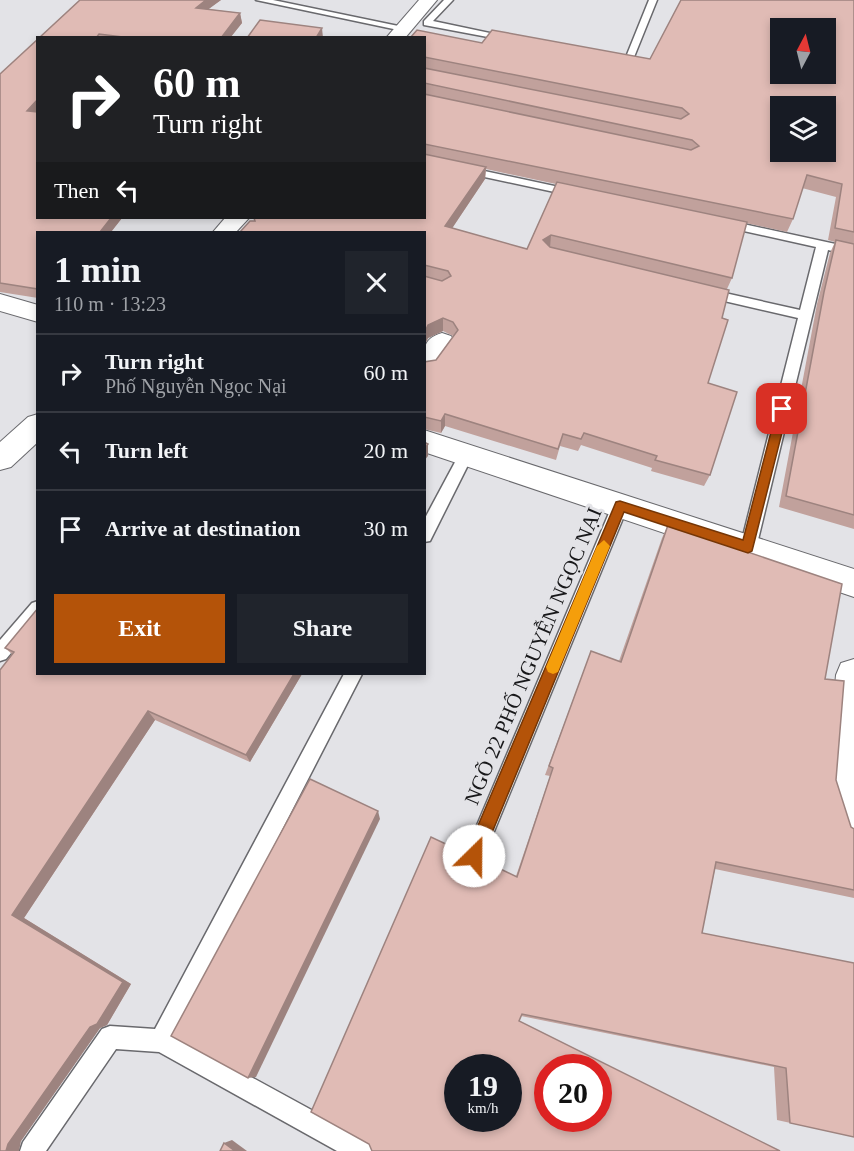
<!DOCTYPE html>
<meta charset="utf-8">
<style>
:root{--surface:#171b24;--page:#20242c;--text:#f1f3f6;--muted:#9ea1a6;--line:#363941;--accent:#b45309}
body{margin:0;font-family:"Times New Roman",serif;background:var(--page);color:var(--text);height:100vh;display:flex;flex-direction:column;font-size:22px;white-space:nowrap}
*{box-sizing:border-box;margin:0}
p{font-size:20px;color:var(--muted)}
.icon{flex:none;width:33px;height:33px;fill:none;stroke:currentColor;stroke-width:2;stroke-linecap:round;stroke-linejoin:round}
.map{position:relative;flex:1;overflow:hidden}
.sheet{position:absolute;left:36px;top:231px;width:390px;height:444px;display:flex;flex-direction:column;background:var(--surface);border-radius:0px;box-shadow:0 3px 9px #0003}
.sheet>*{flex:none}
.banner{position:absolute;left:36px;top:36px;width:390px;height:183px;border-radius:0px;box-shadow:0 3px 9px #0003;background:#202124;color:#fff;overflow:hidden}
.needle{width:39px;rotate:7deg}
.controls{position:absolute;left:770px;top:18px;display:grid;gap:12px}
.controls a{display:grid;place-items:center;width:66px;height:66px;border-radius:0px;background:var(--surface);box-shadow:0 3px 9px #0003;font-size:30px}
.speed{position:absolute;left:444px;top:1054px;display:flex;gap:12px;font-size:30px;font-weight:700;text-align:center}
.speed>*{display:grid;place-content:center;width:78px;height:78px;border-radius:50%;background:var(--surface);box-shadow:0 3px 9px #0003;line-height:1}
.speed small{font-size:15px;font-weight:400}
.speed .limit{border:9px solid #d22;background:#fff;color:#111}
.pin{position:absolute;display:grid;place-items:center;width:51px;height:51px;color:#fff;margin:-26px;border-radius:12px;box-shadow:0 3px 9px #0006}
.me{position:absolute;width:66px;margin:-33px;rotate:23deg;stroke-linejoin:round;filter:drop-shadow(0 0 4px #0008)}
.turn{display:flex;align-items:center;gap:21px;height:126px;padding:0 18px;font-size:27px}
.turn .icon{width:78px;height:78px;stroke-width:2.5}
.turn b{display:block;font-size:42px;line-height:51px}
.then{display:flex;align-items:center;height:57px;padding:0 18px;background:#0003;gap:12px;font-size:22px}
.round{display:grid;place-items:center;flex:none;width:63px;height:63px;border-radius:0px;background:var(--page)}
.summary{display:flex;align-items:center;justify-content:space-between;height:102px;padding:0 18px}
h1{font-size:36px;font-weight:700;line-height:45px}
.primary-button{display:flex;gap:12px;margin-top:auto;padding:12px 18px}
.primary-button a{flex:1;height:69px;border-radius:0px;background:var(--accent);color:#fff;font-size:24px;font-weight:700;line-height:69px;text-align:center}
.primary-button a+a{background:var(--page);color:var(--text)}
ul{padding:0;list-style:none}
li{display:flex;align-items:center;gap:18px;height:78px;padding:0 18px;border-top:2px solid var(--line)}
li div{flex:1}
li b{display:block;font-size:22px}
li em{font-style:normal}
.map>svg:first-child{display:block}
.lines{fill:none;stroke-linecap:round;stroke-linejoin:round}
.lane-casing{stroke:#69696d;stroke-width:3}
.street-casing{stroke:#69696d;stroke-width:2}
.lane{fill:#fff;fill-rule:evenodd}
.street{fill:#fff;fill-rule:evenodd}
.wall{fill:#c1a19c;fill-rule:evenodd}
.shaded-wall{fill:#9d837f}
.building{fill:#e0bbb5;stroke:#9d837f;stroke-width:1.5;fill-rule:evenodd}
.route{fill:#b45309;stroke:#753606;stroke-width:1.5}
.slow{fill:#f59e0b}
.labels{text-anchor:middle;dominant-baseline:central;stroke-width:6;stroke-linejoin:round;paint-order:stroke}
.street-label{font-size:21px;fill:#18181a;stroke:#e3e3e7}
</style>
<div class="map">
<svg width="854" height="1151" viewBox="0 0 854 1151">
<rect width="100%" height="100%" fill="#e3e3e7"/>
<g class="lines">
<g class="lane-casing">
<g id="lane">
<polygon points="256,0 273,0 408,28 403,31"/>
<polygon points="444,0 453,0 433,21 514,38 509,41 424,25 424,21"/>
<polygon points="649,0 657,0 632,62 608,59 606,57 611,54 626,57"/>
<polygon points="424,158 573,190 579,193 573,196 424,164"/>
<polygon points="725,220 854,248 854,256 828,250 756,548 754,553 748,555 742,553 740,548 798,318 707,297 701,293 707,289 800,310 816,247 721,226 719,224"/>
<polygon points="466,449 471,451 473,455 430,541 424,542 424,520 461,451"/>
<polygon points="620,500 625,502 628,506 481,863 474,866 467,863 464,856 612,506 615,502"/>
<polygon points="38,601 38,621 6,659 0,661 0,640 32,603"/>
<polygon points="344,674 362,674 176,1036 370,1142 373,1151 337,1151 159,1052 116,1049 46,1151 20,1151 23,1142 102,1029 110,1026 155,1029"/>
</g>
</g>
<g class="street-casing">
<g id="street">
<polygon points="419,0 437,0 405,38 386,38"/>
<polygon points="225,218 249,218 236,232 213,232"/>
<polygon points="0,294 38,305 38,322 0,311"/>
<path d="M442,333l9,3 4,6 -21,29 -10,2c0,-19 -4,-34 18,-40z"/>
<polygon points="38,414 38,442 11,467 0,470 0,442 28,417"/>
<polygon points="424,430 854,569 854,597 424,452"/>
<polygon points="854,659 854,839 840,833 826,788 836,675 841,663"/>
</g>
</g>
<use href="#lane" class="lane"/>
<use href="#street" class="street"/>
</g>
<g class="wall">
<polygon points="80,0 221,0 208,9 240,13 242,23 230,38 39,38"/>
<path d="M854,0v529l-75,-22 38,-203 13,-51 5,-11 -7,-2 8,-43 -34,-9 -9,31 -6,13 -41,-9 -14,55 -5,11 -19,94 2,92 -6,11 -53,-15 1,-3 -71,-23 -3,6 -18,-5 -4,14 -111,-34 -4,7 -17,-4v-67l12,-2 17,-24 -10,-5 -15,7 -4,8v-308l226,21zM486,169l70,15 -29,65 -75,-21 33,-49z"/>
<polygon points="0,74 38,218 122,218 111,232 38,232 38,298 0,292"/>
<polygon points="668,525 825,679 836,780 851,827 854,829 854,898 715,869 702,933 854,1137 777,1120 774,1067 521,1016 519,1021 372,1151 467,859 516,876 550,776 545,775 591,651 619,661 662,538"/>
<polygon points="5,648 302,674 250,762 155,720 24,918 131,984 107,1025 100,1028 21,1141 13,655"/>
</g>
<g class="shaded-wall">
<polygon points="206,0 221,0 198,17 196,8"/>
<polygon points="240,13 242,23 230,38 221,38"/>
<polygon points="322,28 323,38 316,38"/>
<polygon points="38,99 38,113 27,111"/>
<polygon points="486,167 485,179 445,239 445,226"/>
<polygon points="111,218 122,218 111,232 100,232"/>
<polygon points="551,235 550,248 543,240"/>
<polygon points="443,318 443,331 428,338 424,346 424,334 428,325"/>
<polygon points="445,414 445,426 441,433 441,421"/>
<polygon points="428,444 428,456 424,461 424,450"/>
<polygon points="294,674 302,674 250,762 246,755"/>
<polygon points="148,711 155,720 24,918 131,984 107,1025 100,1028 21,1141 19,1151 6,1151 8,1144 12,915"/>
<polygon points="378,811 380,819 256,1077 248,1078"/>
<polygon points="232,1140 247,1151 235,1151 224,1143"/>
</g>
<g class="building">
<polygon points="80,0 206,0 196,8 240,13 221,38 131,38 99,34 96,38 39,38"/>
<path d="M681,0h173v232l-19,-4 7,-44 -35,-9 -14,44 -369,-75v-50l267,56 8,-4 -7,-6 -268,-57v-15l257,51 8,-5 -7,-6 -258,-51v-19h-14l7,-8 65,13 10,-13 158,29zM780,28h45v46h-45zM780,106h45v46h-45z"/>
<polygon points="260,20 322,28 316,38 247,38"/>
<polygon points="38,39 38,99 27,111 38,112 38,218 111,218 100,232 38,232 38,289 0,283 0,74"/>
<polygon points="424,154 486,167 445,226 527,249 557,182 747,222 732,278 551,235 543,240 550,247 729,290 722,318 728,320 708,383 737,392 710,475 655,460 657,456 584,433 581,439 563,434 558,449 445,414 441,421 424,417 424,362 436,360 458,330 453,322 443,318 428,325 424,334 424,276 442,281 451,276 448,271 424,265 424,232 240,232 250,221 255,221 254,218 424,218"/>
<polygon points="836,240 854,244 854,515 786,496 824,292"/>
<polygon points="424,442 428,444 424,450"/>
<path d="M668,525l174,59 -17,95 19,2 -8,99 15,47 3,2v61l-138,-28 -14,71 152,30v174l-64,-14 -4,-55 -264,-54 -3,7 261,130h-408l-3,-7 -58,-32 120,-275 32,15 4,7 8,3 7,-2 35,17 36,-109 -4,-2 42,-115 30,11zM458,1068h50v51h-50zM548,1068h50v51h-50z"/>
<polygon points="38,608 38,674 294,674 246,755 148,711 12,915 123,982 97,1024 90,1027 8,1144 6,1151 0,1151 0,670 14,652 5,648"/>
<polygon points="310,779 378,811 248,1078 171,1036"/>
<polygon points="224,1143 235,1151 220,1151"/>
</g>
<polygon class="route" points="782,404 788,409 752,551 748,553 624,512 480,862 474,864 468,862 465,856 616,502 620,501 743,540 777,409"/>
<polygon class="slow" points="604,540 610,546 560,667 558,672 553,674 548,672 546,667 597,546"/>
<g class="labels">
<g class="street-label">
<text transform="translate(533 656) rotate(-67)">NGÕ 22 PHỐ NGUYỄN NGỌC NẠI</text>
</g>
</g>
</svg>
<div class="controls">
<a><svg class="needle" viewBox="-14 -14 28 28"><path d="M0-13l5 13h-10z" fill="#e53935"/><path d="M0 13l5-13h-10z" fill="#9ea1a6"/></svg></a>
<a><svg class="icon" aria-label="layers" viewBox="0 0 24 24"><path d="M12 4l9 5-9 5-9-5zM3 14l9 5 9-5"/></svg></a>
</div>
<div class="speed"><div>19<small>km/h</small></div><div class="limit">20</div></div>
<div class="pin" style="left:782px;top:409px;background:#d93025"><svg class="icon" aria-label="arrive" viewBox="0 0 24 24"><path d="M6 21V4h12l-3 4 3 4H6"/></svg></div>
<svg class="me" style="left:474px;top:856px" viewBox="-20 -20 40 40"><circle r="19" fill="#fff"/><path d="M0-13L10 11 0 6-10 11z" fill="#b45309"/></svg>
<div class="banner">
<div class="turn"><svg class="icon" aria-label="right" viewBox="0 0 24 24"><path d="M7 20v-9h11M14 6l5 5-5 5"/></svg><div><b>60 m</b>Turn right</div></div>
<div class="then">Then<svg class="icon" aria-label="left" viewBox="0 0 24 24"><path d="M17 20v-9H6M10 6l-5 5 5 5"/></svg></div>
</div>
<section class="sheet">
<div class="summary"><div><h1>1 min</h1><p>110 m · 13:23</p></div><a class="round"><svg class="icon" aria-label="close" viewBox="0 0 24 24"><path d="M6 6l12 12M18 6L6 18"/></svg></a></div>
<ul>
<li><svg class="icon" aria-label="right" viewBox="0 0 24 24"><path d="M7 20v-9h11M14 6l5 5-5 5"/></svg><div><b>Turn right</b><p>Phố Nguyễn Ngọc Nại</p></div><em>60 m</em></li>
<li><svg class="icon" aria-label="left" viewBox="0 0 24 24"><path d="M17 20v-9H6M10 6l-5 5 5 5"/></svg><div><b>Turn left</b></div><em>20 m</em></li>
<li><svg class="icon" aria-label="arrive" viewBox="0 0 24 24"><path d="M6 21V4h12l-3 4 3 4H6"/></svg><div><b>Arrive at destination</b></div><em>30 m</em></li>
</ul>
<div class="primary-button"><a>Exit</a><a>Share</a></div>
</section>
</div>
